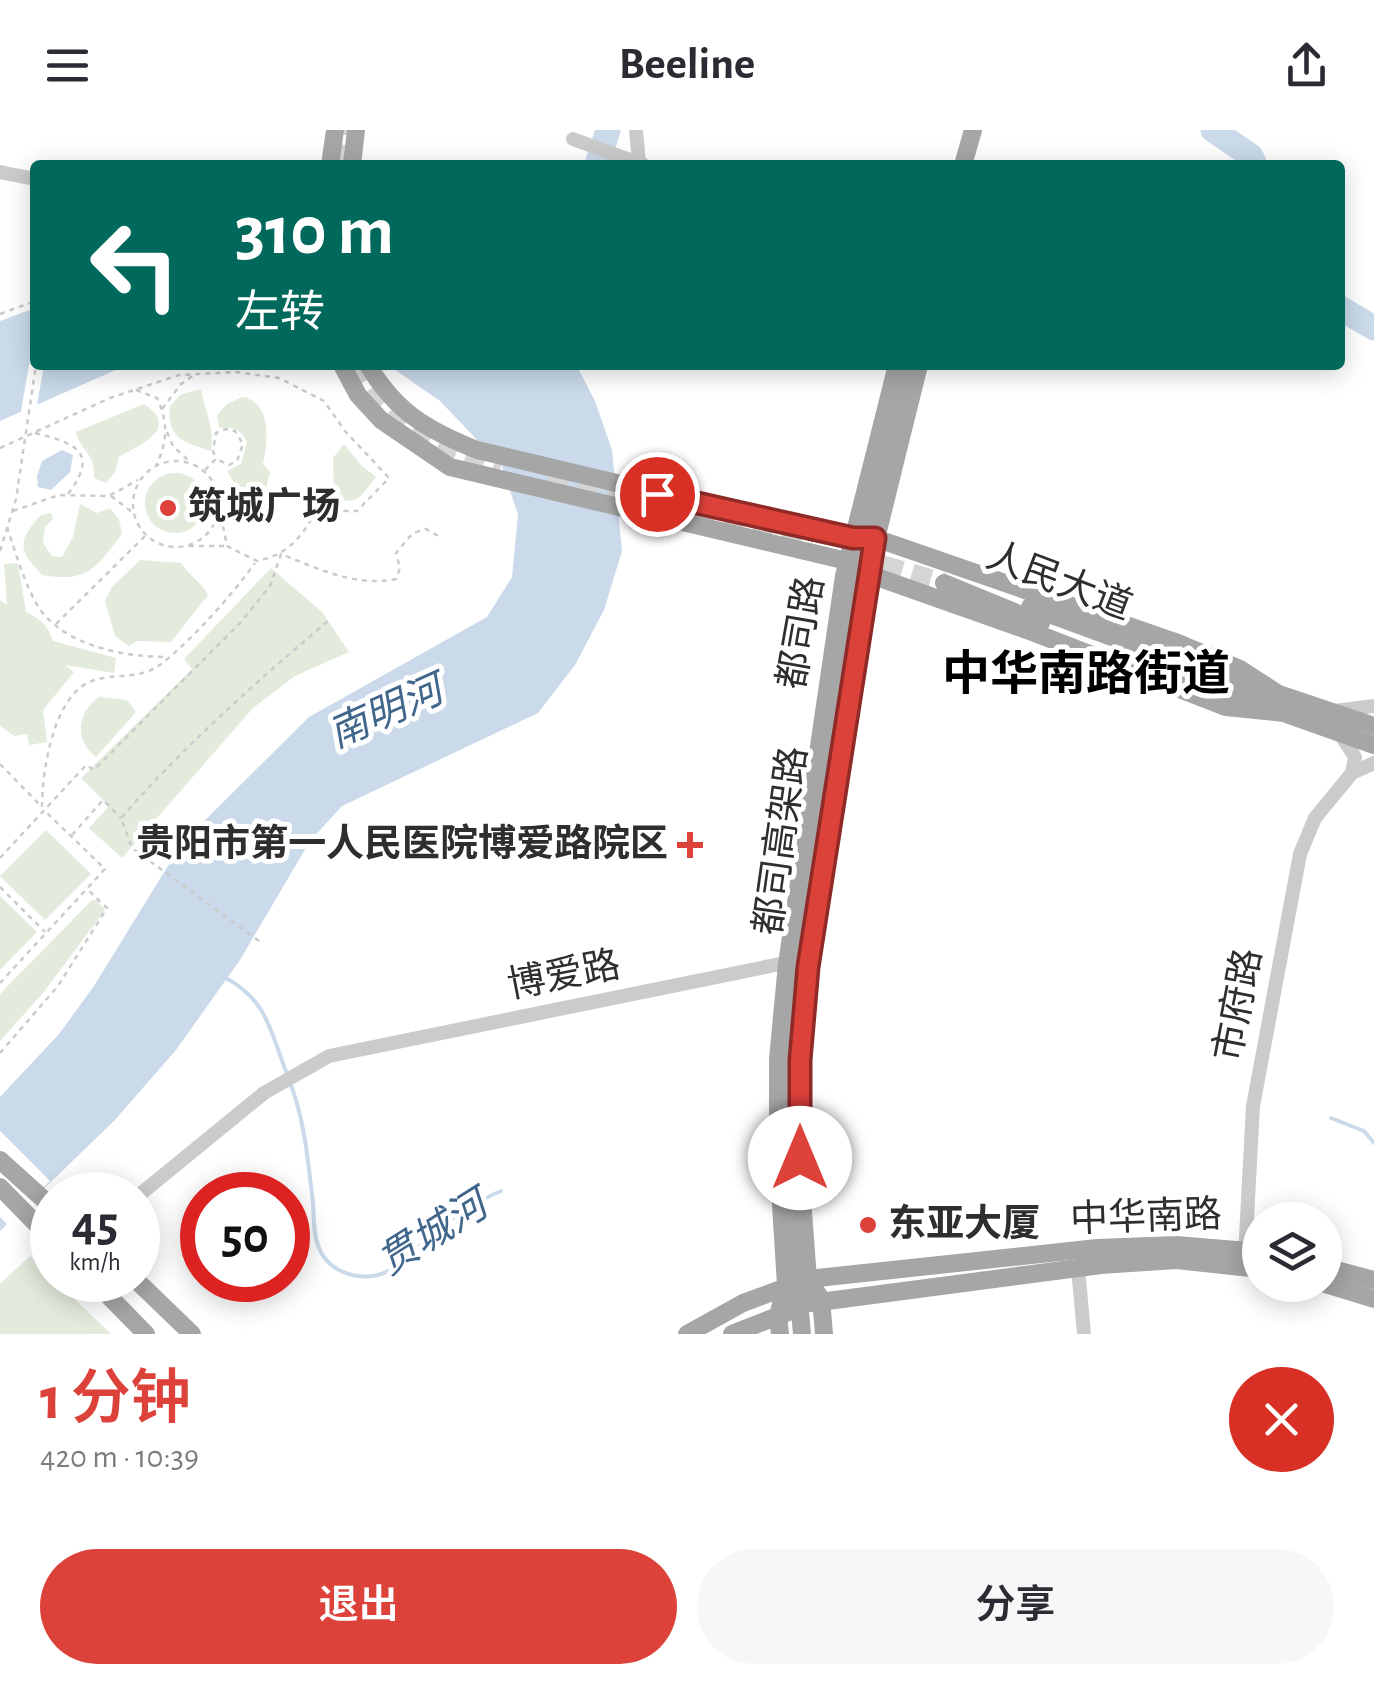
<!DOCTYPE html>
<html lang="zh">
<meta charset="utf-8">
<style>
:root{--surface:#fff;--page:#f7f7f7;--text:#2b2b33;--muted:#7c7c81;--accent:#dc413a}
body{margin:0;font-family:"Alegreya Sans","Noto Sans SC",sans-serif;background:var(--page);color:var(--text);height:100vh;display:flex;flex-direction:column;font-size:38px;white-space:nowrap}
*{box-sizing:border-box;margin:0}
p{font-size:32px;color:var(--muted)}
.icon{flex:none;width:55px;height:55px;fill:none;stroke:currentColor;stroke-width:2;stroke-linecap:round;stroke-linejoin:round}
.map{position:relative;height:1204px;overflow:hidden}
.sheet{display:flex;flex-direction:column;background:var(--surface);flex:1}
.sheet>*{flex:none}
.guide{position:absolute;left:30px;top:30px;width:1315px;height:210px;border-radius:10px;box-shadow:0 5px 25px #0003;background:#00695c;color:#fff;overflow:hidden}
.controls{position:absolute;left:1242px;top:1072px;display:grid;gap:20px}
.controls a{display:grid;place-items:center;width:100px;height:100px;border-radius:50%;background:var(--surface);box-shadow:0 5px 25px #0003;font-size:50px}
.speed{position:absolute;left:30px;top:1042px;display:flex;gap:20px;font-size:50px;font-weight:700;text-align:center}
.speed>*{display:grid;place-content:center;width:130px;height:130px;border-radius:50%;background:var(--surface);box-shadow:0 5px 25px #0003;line-height:1}
.speed small{font-size:25px;font-weight:400}
.speed .limit{border:15px solid #d22;background:#fff;color:#111}
.pin{position:absolute;display:grid;place-items:center;width:85px;height:85px;color:#fff;margin:-42px;border:5px solid #fff;border-radius:50%;box-shadow:0 2px 10px #0007}
.me{position:absolute;width:110px;margin:-55px;rotate:0deg;stroke-linejoin:round;filter:drop-shadow(0 0 8px #0008)}
.turn{display:flex;align-items:center;gap:35px;height:210px;padding:0 40px;font-size:45px}
.turn .icon{width:130px;height:130px;stroke-width:2.5}
.turn b{display:block;font-size:70px;line-height:85px}
.round{display:grid;place-items:center;flex:none;width:105px;height:105px;border-radius:52px;background:var(--page)}
.overview{display:flex;align-items:center;justify-content:space-between;height:170px;padding:0 40px}
h1{font-size:60px;font-weight:600;line-height:75px;color:var(--accent)}
.cta{display:flex;gap:20px;margin-top:auto;padding:20px 40px}
.cta a{flex:1;height:115px;border-radius:60px;background:var(--accent);color:#fff;font-size:40px;font-weight:600;line-height:115px;text-align:center}
.cta a+a{background:var(--page);color:var(--text)}
header{display:flex;justify-content:space-between;align-items:center;height:130px;padding:0 40px;background:var(--surface);font-size:45px;font-weight:600}
.map>svg:first-child{display:block}
.green{fill:#e3ebdd}
.water{fill:#cadaea}
.pier{fill:#fff}
.lines{fill:none;stroke-linecap:round;stroke-linejoin:round}
.stream{stroke:#cadaea;stroke-width:4}
.river{stroke:#cadaea;stroke-width:25}
.highway-tunnel{stroke:#d5d5d5;stroke-width:20;stroke-dasharray:20 10;stroke-linecap:butt}
.path{stroke:#cbcbcb;stroke-width:2.5;stroke-dasharray:5 5;stroke-linecap:butt}
.minor{stroke:#cbcbcb;stroke-width:14}
.major{stroke:#a6a6a6;stroke-width:18}
.major-bridge{stroke:#a6a6a6;stroke-width:18}
.route-casing{stroke:#8f2a26;stroke-width:25}
.route{stroke:#dc413a;stroke-width:18}
.poi-dot{fill:#dc413a;stroke:#fff;stroke-width:4}
.labels{text-anchor:middle;dominant-baseline:central;stroke-width:10;stroke-linejoin:round;paint-order:stroke}
.poi-label{font-size:38px;font-weight:bold;fill:#2e2e2e;stroke:#fff;text-anchor:start}
.street-label{font-size:38px;fill:#2e2e2e;stroke:#fff}
.water-label{font-size:40px;font-style:italic;fill:#41668c;stroke:#fff}
.district-label{font-size:48px;font-weight:bold;fill:#000;stroke:#fff}
</style>
<header><svg class="icon" aria-label="menu" viewBox="0 0 24 24"><path d="M4 6h16M4 12h16M4 18h16"/></svg>Beeline<svg class="icon" aria-label="share" viewBox="0 0 24 24"><path d="M12 15V3M7 8l5-5 5 5M5 13v7h14v-7"/></svg></header>
<div class="map">
<svg width="1374" height="1204" viewBox="0 0 1374 1204">
<rect width="100%" height="100%" fill="#fff"/>
<g class="green">
<path d="M201,259c4,23 14,38 10,62 -27,-8 -45,-14 -41,-45l10,-11z"/>
<path d="M242,267c30,4 26,44 21,67l7,8 -5,20 -13,15 -8,2 -11,-7v-21l-6,-10 14,-7 6,-22c-7,-14 -13,-15 -28,-14l-2,-13 10,-11z"/>
<path d="M144,274c37,25 -3,40 -25,53l-4,15 -9,11 -12,-5c2,-25 -14,-27 -18,-46z"/>
<path d="M344,314l17,21 15,12c-13,16 -21,34 -42,17l-1,-36z"/>
<circle cx="175" cy="373" r="30"/>
<path d="M80,374l17,9 13,-5 9,11 3,15c-26,34 -34,49 -80,41 -24,-25 -25,-34 -1,-60l10,-2 2,6 -8,8 -2,16 9,13 10,1 11,-20z"/>
<path d="M140,430l41,3c8,12 22,21 27,32l-37,47 -34,-1 -8,5 -14,-10 -10,-35 7,-14z"/>
<path d="M18,433l8,49c13,6 23,14 27,29l63,17 -2,15 -49,-8 9,7 -31,38 4,32 -18,3 -2,-11 -13,2 -14,-10v-126l7,5 -3,-41z"/>
<polygon points="271,438 322,482 349,522 295,546 253,578 122,728 89,698 109,676 81,648 192,539 184,529"/>
<path d="M99,567l28,3 9,12 -40,45c-22,-17 -19,-45 3,-60z"/>
<polygon points="46,700 91,744 45,790 0,746"/>
<polygon points="0,766 37,802 0,840"/>
<polygon points="92,770 97,770 105,780 43,863 0,911 0,864"/>
<polygon points="30,1126 111,1204 0,1204 0,1154"/>
</g>
<g class="water">
<polygon points="35,178 35,235 127,235 0,291 0,191"/>
<polygon points="382,235 577,236 595,271 612,320 622,421 604,480 575,535 538,583 342,676 310,711 240,830 176,920 114,991 0,1101 0,967 59,904 94,856 182,713 309,587 487,487 512,447 518,385 502,336 440,271 391,237"/>
<polygon points="62,320 73,325 70,342 51,360 38,357 37,346 42,331"/>
</g>
<g class="pier">
<polygon points="35,200 35,235 44,235 36,281 20,287"/>
<polygon points="0,1001 50,1051 8,1095 0,1087"/>
</g>
<g class="lines">
<g class="stream">
<path d="M224,847c44,23 46,54 63,97"/>
<path d="M290,953c15,37 18,80 23,120 1,14 0,32 6,45 11,27 48,36 71,22 13,-7 24,-19 35,-29 24,-21 47,-38 76,-50"/>
<polyline points="1331,988 1364,1001 1374,1013"/>
</g>
<g class="river">
<polyline points="1213,0 1251,26 1255,35"/>
<polyline points="597,35 608,0"/>
<polyline points="1340,178 1374,198"/>
</g>
<g class="highway-tunnel">
<polyline points="343,35 347,0"/>
<path d="M353,235c6,11 12,24 20,33 31,36 81,64 127,73"/>
<polyline points="548,352 812,415"/>
<polyline points="854,427 944,453"/>
</g>
<g class="path">
<polyline points="0,184 35,171"/>
<path d="M136,260l21,8c11,23 11,44 -1,67"/>
<polyline points="162,279 181,254 194,245"/>
<polyline points="167,302 173,316 189,331"/>
<path d="M35,303c40,10 65,19 33,61"/>
<path d="M0,318l110,-50 69,-23 57,-3 43,6 45,23 21,30 44,47 -32,33h-12l-24,-10c-15,30 -29,53 -64,60l-30,-15 -8,-40"/>
<circle cx="176" cy="374" r="43"/>
<polyline points="205,340 216,329 213,321 216,303 226,299 235,301 243,314 237,331 229,335 216,329"/>
<polyline points="111,366 132,382"/>
<polyline points="13,381 59,365 109,366 138,350"/>
<path d="M7,397c8,24 16,52 28,74 23,44 88,56 132,56"/>
<polyline points="189,416 226,416"/>
<polyline points="0,421 16,369 36,235"/>
<polyline points="56,494 145,406"/>
<polyline points="0,634 41,676"/>
<path d="M42,677c0,-37 12,-116 53,-127 23,-7 45,0 66,-16 31,-24 71,-69 94,-101"/>
<polyline points="72,705 103,670 121,688"/>
<path d="M0,728l86,-93 8,5 146,-147 30,-37 11,-32c38,15 74,33 115,25l4,-11 -4,-15 17,-20 13,-4 14,8"/>
<polyline points="0,757 45,802"/>
<path d="M259,811l-127,-93 -11,-30c63,-72 134,-135 207,-197"/>
<polyline points="0,853 105,739 46,682"/>
<polyline points="0,923 58,856 107,778 87,759"/>
</g>
<g class="minor">
<polyline points="636,0 639,33"/>
<polyline points="573,9 644,35"/>
<polyline points="0,42 35,49"/>
<polyline points="1335,581 1374,576"/>
<polyline points="1340,604 1355,627 1352,643 1374,633"/>
<polyline points="138,1066 264,963 329,926 795,831"/>
<polyline points="1245,1126 1253,976 1300,724 1315,688 1352,643"/>
<polyline points="1078,1138 1084,1204"/>
</g>
<g class="major">
<polyline points="330,35 335,0"/>
<polyline points="352,35 356,0"/>
<polyline points="963,35 973,0"/>
<polyline points="342,235 358,265 381,290 450,337 847,431 871,445 1035,503 1226,577 1284,583"/>
<path d="M368,235c28,47 59,65 109,85l376,89 22,-1 303,105 62,26 40,26"/>
<polyline points="944,453 1041,493"/>
<polyline points="1030,477 1131,514 1374,596"/>
<polyline points="1125,527 1374,615"/>
<polyline points="0,1030 52,1077"/>
<polyline points="0,1057 52,1110"/>
<polyline points="1325,1137 1374,1150"/>
<polyline points="93,1150 146,1204"/>
<polyline points="136,1150 192,1204"/>
<polyline points="1325,1154 1374,1169"/>
<polyline points="812,1173 1101,1135 1176,1130 1260,1139"/>
<polyline points="687,1204 743,1173 808,1149 1097,1118 1176,1115 1260,1122"/>
<polyline points="732,1204 788,1182"/>
<polyline points="780,1204 778,1186 786,1155 778,1027 778,929 787,834 844,446 897,235"/>
<polyline points="824,1204 821,1169 808,1149 799,1028 800,930 809,837 871,429 919,235"/>
</g>
<path class="major-bridge" d="M802,1204c-5,-60 -13,-122 -13,-182 0,-112 13,-222 28,-333 21,-154 49,-304 91,-454"/>
</g>
<g class="lines">
<g class="route-casing">
<polyline id="route" points="657,364 853,408 875,408 808,837 800,930 800,1028"/>
</g>
<use href="#route" class="route"/>
</g>
<g class="poi-dot">
<circle cx="168" cy="378" r="10"/>
<path d="M685 700h10v10h10v10h-10v10h-10v-10h-10v-10h10z"/>
<circle cx="868" cy="1095" r="10"/>
</g>
<g class="labels">
<g class="poi-label">
<text x="188" y="378">筑城广场</text>
<text x="668" y="715" text-anchor="end">贵阳市第一人民医院博爱路院区</text>
<text x="888" y="1095">东亚大厦</text>
</g>
<g class="street-label">
<text transform="translate(1059 452) rotate(21)">人民大道</text>
<text transform="translate(802 503) rotate(-80)">都司路</text>
<text transform="translate(782 711) rotate(-82)">都司高架路</text>
<text transform="translate(564 846) rotate(-11)">博爱路</text>
<text transform="translate(1239 875) rotate(-79)">市府路</text>
<text transform="translate(1146 1088) rotate(-2)">中华南路</text>
</g>
<g class="water-label">
<text transform="translate(386 583) rotate(-24)">南明河</text>
<text transform="translate(433 1104) rotate(-32)">贯城河</text>
</g>
<g class="district-label">
<text x="1086" y="546">中华南路街道</text>
</g>
</g>
</svg>
<div class="controls">
<a><svg class="icon" aria-label="layers" viewBox="0 0 24 24"><path d="M12 4l9 5-9 5-9-5zM3 14l9 5 9-5"/></svg></a>
</div>
<div class="speed"><div>45<small>km/h</small></div><div class="limit">50</div></div>
<div class="pin" style="left:657px;top:364px;background:#d93025"><svg class="icon" aria-label="arrive" viewBox="0 0 24 24"><path d="M6 21V4h12l-3 4 3 4H6"/></svg></div>
<svg class="me" style="left:800px;top:1028px" viewBox="-20 -20 40 40"><circle r="19" fill="#fff"/><path d="M0-13L10 11 0 6-10 11z" fill="#dc413a"/></svg>
<div class="guide">
<div class="turn"><svg class="icon" aria-label="left" viewBox="0 0 24 24"><path d="M17 20v-9H6M10 6l-5 5 5 5"/></svg><div><b>310 m</b>左转</div></div>
</div>
</div>
<section class="sheet">
<div class="overview"><div><h1>1 分钟</h1><p>420 m · 10:39</p></div><a class="round" style="background:#d93025;color:#fff"><svg class="icon" aria-label="close" viewBox="0 0 24 24"><path d="M6 6l12 12M18 6L6 18"/></svg></a></div>
<div class="cta"><a>退出</a><a>分享</a></div>
</section>
